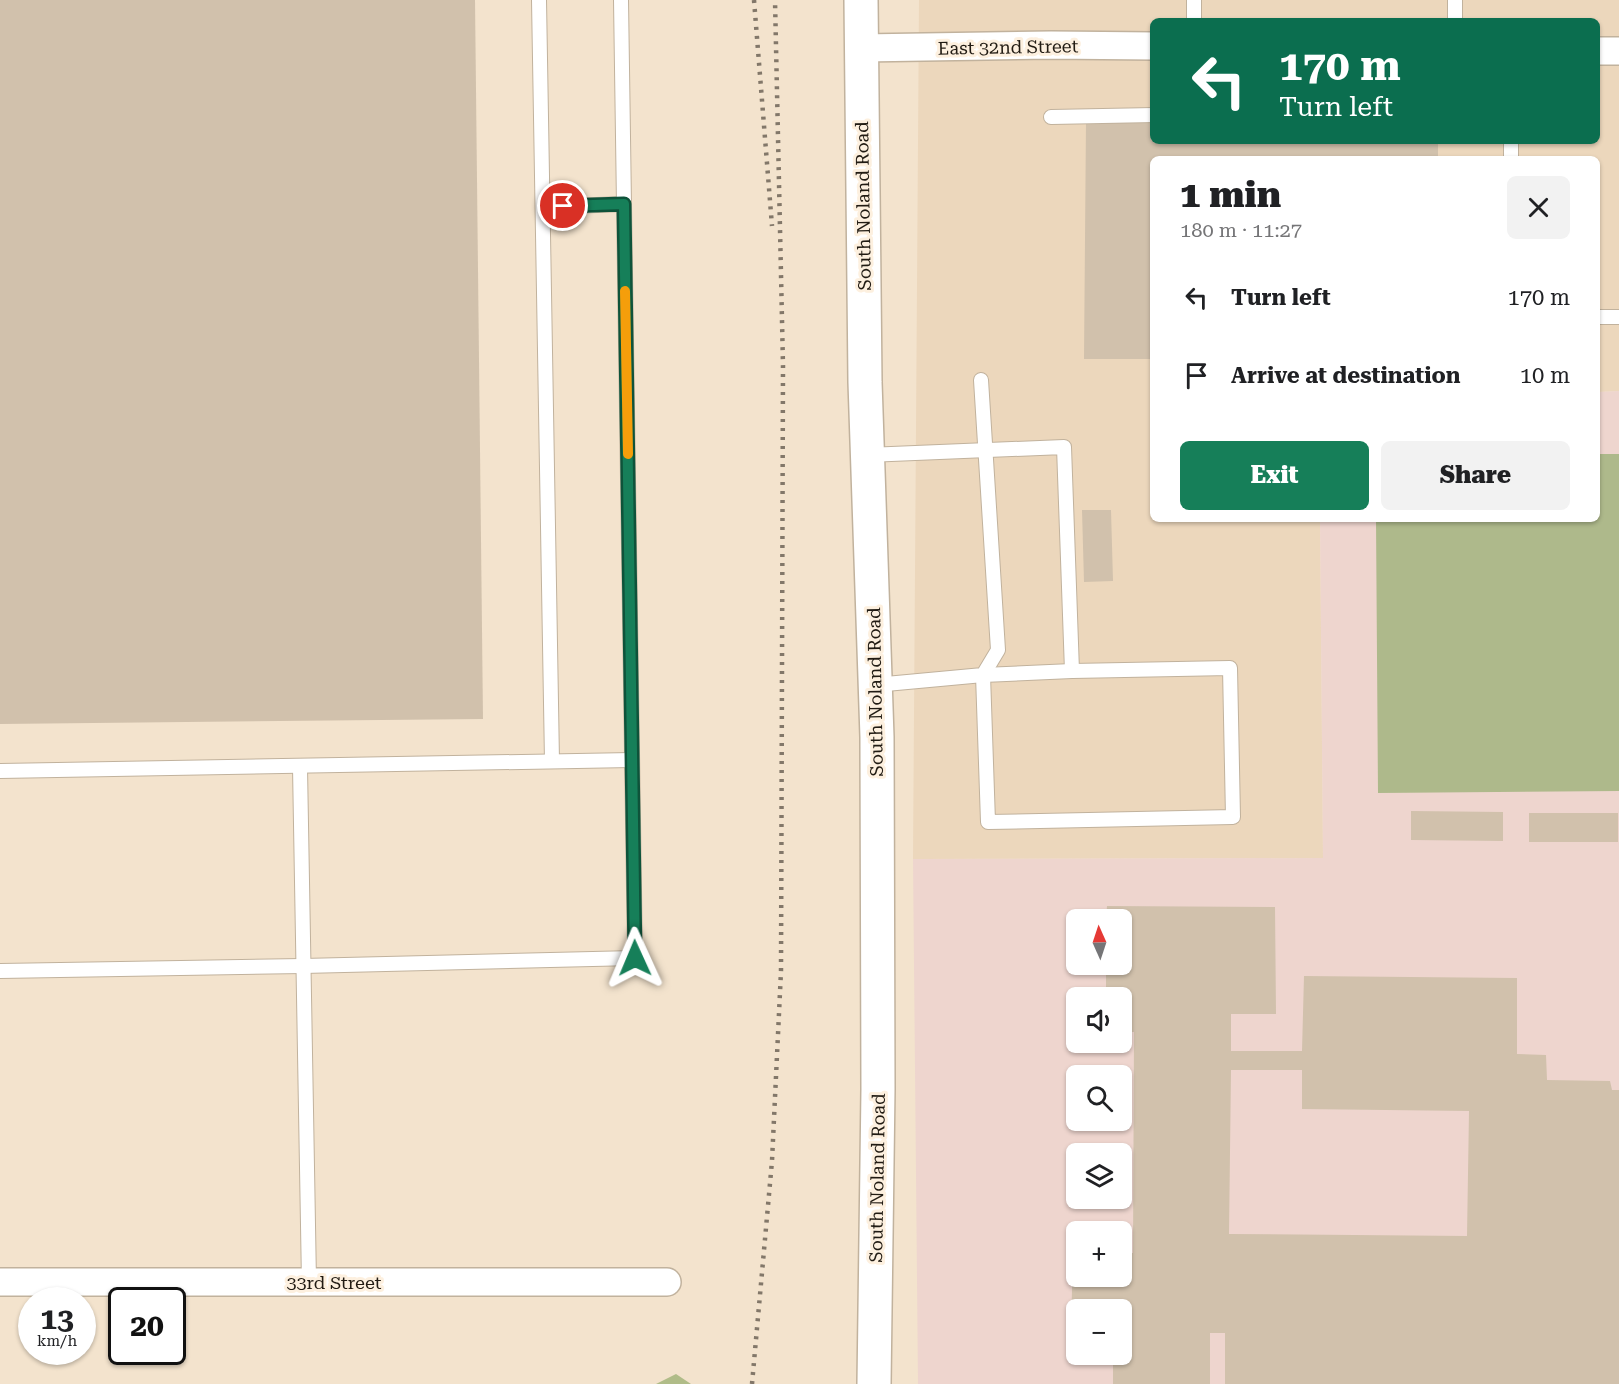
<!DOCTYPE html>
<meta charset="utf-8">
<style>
:root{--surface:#fff;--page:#f2f2f2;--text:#202124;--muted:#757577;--accent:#167f59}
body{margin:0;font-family:"Roboto Serif",serif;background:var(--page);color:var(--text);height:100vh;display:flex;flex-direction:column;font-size:22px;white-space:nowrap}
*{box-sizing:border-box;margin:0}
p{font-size:20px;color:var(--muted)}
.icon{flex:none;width:33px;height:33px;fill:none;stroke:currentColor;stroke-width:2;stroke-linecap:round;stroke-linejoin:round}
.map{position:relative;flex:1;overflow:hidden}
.panel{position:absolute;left:1150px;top:156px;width:450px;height:366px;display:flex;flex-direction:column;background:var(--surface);border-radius:9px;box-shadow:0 2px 4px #0004}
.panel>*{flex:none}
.guide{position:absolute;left:1150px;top:18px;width:450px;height:126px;border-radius:9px;box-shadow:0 2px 4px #0004;background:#0b6e4f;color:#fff;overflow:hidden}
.needle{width:39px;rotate:357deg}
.buttons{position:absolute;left:1066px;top:909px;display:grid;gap:12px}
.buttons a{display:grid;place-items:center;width:66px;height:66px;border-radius:9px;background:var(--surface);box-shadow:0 2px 4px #0004;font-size:30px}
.speed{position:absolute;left:18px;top:1287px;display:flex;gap:12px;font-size:30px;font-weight:700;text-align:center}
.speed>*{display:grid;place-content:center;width:78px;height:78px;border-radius:50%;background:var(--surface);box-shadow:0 2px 4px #0004;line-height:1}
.speed small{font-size:15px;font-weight:400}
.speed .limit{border:3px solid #111;border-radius:9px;background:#fff;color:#111}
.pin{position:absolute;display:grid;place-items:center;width:51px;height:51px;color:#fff;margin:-26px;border:3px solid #fff;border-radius:50%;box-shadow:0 2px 6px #0007}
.me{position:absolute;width:66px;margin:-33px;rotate:359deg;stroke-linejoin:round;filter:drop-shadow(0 0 4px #0008)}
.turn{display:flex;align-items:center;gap:21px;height:126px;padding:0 30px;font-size:27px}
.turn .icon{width:78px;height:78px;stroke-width:2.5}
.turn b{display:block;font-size:42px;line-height:51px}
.round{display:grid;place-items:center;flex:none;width:63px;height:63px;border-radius:9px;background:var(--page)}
.summary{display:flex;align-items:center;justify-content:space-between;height:102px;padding:0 30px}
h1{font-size:36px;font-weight:800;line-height:45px}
.primary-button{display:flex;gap:12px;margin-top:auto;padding:12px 30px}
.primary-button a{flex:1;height:69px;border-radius:9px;background:var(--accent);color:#fff;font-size:24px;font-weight:800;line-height:69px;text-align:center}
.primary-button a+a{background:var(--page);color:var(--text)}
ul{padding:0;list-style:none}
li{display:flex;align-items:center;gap:18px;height:78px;padding:0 30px}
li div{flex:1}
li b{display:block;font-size:22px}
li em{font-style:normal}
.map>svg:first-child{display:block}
.built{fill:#ecd7bc;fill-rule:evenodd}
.education{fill:#eed5ce;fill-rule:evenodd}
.green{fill:#aeb98b}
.forest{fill:#b0bc88}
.building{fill:#d1c1ac;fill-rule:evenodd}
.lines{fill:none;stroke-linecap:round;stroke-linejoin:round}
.service-casing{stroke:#c1b29d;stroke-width:16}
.minor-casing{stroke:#c1b29d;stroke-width:30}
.primary-casing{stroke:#c1b29d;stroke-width:36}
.service{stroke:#fff;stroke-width:14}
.minor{stroke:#fff;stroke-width:27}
.primary{stroke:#fff;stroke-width:33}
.rail{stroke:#827769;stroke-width:4.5;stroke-dasharray:3 6;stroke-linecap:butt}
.route-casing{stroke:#0e533a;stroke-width:15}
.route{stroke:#167f59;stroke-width:10}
.slow{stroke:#f59e0b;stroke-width:10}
.labels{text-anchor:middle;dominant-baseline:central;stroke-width:6;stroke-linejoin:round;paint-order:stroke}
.street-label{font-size:18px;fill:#211b13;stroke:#fdf0df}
</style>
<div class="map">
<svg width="1619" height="1384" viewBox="0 0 1619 1384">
<rect width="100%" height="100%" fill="#f3e3cd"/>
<path class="built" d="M919,0h700v391l-21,1v-233h-444v360h166l3,339 -410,1zM1154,21h444v120h-444z"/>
<path class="education" d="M1619,391v993h-701l-5,-525 410,-1 -3,-339h278v-127zM1077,920h45v44h-45zM1077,998h45v44h-45zM1077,1076h45v44h-45zM1077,1154h45v44h-45zM1077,1232h45v44h-45zM1077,1310h45v44h-45z"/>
<polygon class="green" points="1598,454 1619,454 1619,791 1378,793 1376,519 1598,519"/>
<polygon class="forest" points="676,1374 691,1384 656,1384"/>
<g class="building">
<polygon points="0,0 475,0 483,719 0,724"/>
<polygon points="1086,121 1154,121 1154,141 1438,141 1438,159 1154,159 1154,359 1084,359"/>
<polygon points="1082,510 1111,510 1113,581 1084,582"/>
<polygon points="1411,811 1503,812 1503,841 1411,840"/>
<rect x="1529" y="813" width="89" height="29"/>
<path d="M1107,906l168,1 1,107h-45v37h71l2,-75 213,2v76l29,1 1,25 63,1 2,9h7v294h-394v-51h-15v51h-97v-30h9v-44h-45v17h-6l2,-74h4v23h45v-23h11l1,-221h-12v-34h-16v-34h16v-44h-16zM1231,1070h71v39l167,2 -2,125 -238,-2z"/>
</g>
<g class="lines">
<g class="service-casing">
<g id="service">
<polyline points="539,0 552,761"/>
<polyline points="1194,0 1194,21"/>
<polyline points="1455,21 1455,0"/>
<polyline points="1051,117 1154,115"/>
<polyline points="1511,141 1511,159"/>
<polyline points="543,207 624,204"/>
<polyline points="1598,317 1619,317"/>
<polyline points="867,455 1064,447 1072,671"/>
<polygon points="1230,668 1233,817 988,822 983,675 1072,671"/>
<polyline points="875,685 983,675 998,650 981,380"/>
<polyline points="300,767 309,1282"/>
<polyline points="0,771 632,760"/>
<polyline points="0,971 303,966 635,958 621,0"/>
</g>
</g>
<g class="minor-casing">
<g id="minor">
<polyline points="862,48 1051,45 1154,46"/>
<polyline points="1598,51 1619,51"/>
<polyline points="0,1282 667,1282"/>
</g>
</g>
<g class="primary-casing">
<polyline id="primary" points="861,0 865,382 877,737 878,1089 874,1384"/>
</g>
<use href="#service" class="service"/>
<use href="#minor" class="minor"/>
<use href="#primary" class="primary"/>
<g class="rail">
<polyline points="754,0 772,226"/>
<polyline points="752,1384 772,1161 781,971 783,366 775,0"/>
</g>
</g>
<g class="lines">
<g class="route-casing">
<polyline id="route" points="563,206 624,204 635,958"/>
</g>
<use href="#route" class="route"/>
<polyline class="slow" points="625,291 628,454"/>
</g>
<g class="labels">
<g class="street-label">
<text transform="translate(1008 47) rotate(-1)">East 32nd Street</text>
<text transform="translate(863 206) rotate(-91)">South Noland Road</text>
<text transform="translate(875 692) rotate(-91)">South Noland Road</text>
<text transform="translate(877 1178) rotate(-89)">South Noland Road</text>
<text x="334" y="1282">33rd Street</text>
</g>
</g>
</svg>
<div class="buttons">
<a><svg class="needle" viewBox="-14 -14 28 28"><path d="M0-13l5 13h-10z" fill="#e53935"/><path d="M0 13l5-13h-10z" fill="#757577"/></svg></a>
<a><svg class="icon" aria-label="sound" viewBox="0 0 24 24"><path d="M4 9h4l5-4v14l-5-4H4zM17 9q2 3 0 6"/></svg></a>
<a><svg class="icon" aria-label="search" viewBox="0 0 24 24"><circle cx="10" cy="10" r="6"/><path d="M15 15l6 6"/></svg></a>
<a><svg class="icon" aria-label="layers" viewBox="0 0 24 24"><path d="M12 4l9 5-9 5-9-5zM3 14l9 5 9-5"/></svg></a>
<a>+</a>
<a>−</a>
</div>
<div class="speed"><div>13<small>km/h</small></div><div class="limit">20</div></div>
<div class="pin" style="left:563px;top:206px;background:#d93025"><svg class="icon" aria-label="arrive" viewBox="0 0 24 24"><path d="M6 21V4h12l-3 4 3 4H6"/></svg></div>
<svg class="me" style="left:635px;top:958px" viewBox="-20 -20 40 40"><path d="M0-17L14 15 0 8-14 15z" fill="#167f59" stroke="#fff" stroke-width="4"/></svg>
<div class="guide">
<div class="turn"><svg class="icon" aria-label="left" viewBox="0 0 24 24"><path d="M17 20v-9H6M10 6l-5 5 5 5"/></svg><div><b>170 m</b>Turn left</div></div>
</div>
<section class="panel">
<div class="summary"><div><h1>1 min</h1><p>180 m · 11:27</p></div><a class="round"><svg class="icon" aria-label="close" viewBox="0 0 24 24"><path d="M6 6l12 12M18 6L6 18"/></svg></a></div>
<ul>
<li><svg class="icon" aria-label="left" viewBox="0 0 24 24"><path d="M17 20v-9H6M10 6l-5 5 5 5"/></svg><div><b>Turn left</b></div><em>170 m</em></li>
<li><svg class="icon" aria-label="arrive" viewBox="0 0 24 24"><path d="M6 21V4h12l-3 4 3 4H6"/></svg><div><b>Arrive at destination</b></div><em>10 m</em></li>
</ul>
<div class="primary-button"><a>Exit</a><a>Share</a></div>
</section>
</div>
